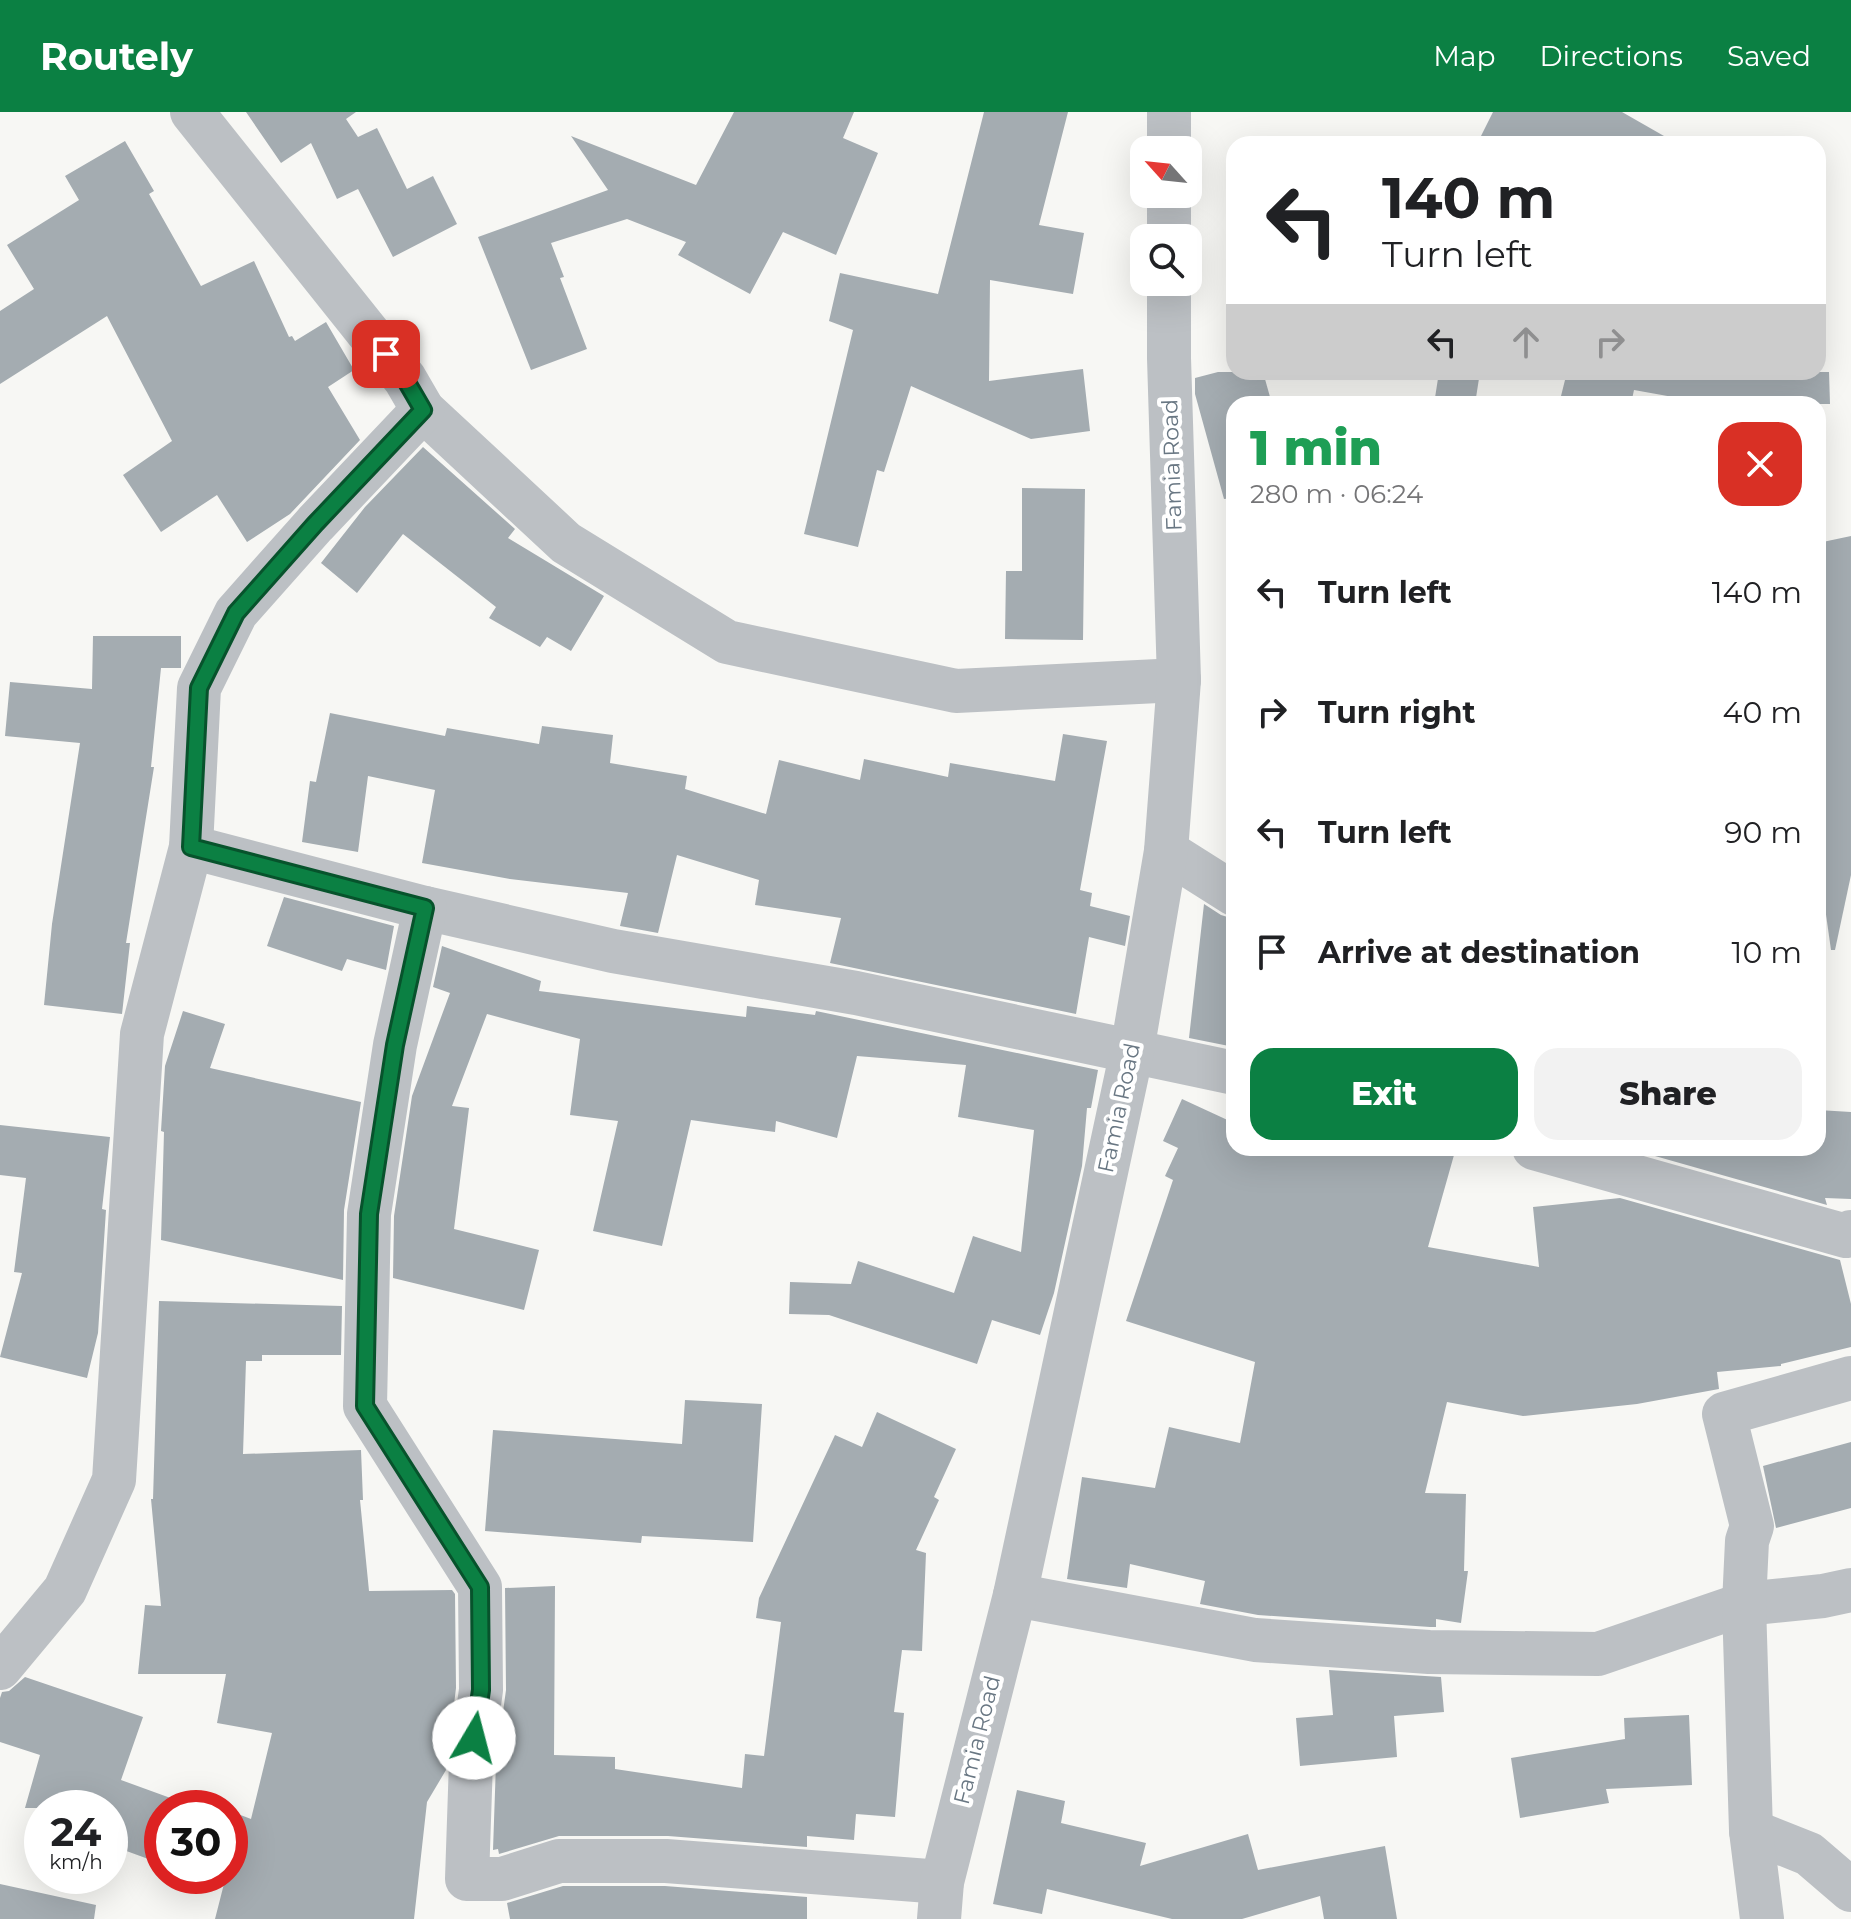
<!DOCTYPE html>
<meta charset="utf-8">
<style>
:root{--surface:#fff;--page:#f2f2f2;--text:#202124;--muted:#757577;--accent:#0b8043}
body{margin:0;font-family:Montserrat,sans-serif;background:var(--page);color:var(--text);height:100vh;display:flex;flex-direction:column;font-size:30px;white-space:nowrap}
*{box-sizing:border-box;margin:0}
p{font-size:26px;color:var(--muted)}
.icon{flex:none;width:44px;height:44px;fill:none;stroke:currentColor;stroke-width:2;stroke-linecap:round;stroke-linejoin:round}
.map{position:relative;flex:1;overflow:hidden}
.details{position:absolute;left:1226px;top:284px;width:600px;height:760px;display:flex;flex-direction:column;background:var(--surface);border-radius:24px;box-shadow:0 8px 32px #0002}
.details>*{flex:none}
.hud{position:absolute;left:1226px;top:24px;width:600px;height:244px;border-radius:24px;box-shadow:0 8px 32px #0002;background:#fff;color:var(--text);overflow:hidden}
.needle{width:52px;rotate:297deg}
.controls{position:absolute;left:1130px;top:24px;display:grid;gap:16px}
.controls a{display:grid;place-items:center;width:72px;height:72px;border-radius:16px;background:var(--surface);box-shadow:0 8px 32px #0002;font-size:40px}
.speed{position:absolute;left:24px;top:1678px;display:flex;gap:16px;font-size:40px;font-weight:700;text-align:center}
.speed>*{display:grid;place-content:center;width:104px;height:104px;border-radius:50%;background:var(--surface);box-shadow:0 8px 32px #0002;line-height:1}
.speed small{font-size:20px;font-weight:400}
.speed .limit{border:12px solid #d22;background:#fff;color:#111}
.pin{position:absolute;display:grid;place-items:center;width:68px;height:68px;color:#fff;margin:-34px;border-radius:16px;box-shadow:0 4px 12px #0006}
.me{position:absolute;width:88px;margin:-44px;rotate:8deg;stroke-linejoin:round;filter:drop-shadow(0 0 6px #0008)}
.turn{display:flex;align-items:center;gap:28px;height:168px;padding:0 24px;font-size:36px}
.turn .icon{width:104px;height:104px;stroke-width:2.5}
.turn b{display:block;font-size:56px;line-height:68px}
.lanes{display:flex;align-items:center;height:76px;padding:0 24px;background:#0003;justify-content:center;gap:40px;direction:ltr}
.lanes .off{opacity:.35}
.round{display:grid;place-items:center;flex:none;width:84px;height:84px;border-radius:24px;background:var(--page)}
.summary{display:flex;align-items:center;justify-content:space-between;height:136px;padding:0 24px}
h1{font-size:48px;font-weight:800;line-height:60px;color:#1e9e55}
.action{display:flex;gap:16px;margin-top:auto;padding:16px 24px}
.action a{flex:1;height:92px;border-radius:24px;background:var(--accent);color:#fff;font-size:32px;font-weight:800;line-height:92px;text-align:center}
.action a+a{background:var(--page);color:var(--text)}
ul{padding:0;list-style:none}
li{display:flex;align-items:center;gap:24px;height:120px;padding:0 24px}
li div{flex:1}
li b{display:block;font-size:30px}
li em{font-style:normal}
header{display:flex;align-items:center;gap:48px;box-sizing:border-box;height:112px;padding:0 40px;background:var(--accent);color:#fff}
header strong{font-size:38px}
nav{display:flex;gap:44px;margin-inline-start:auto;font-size:28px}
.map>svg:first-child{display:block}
.building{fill:#a4acb1}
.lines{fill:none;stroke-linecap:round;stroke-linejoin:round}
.minor{stroke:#bcc0c4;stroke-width:44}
.route-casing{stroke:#07532c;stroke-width:20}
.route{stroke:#0b8043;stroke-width:14}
.labels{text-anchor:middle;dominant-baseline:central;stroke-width:8;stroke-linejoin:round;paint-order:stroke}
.street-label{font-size:22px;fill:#697783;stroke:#fff}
</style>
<header>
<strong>Routely</strong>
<nav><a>Map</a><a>Directions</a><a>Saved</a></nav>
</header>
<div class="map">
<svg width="1851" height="1807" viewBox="0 0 1851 1807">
<rect width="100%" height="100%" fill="#f7f7f4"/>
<g class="building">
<polygon points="246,0 356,0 346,7 358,25 377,16 407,77 433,64 457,112 393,145 358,77 337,87 311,31 281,51"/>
<polygon points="734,0 854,0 843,26 878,41 836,143 783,120 750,182 678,143 686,130 627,107 551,131 564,165 560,166 587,237 531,258 478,125 608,78 571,24 696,73"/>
<polygon points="984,0 1068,0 1039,113 1084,121 1073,182 990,168 989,269 1083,257 1090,319 1031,327 911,274 884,360 877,358 858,435 804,422 853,218 829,209 840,161 938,182"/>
<polygon points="1493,0 1622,0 1678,32 1477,32"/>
<polygon points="125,29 154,79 149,82 201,174 254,149 289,225 292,224 295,229 326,210 354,258 328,275 360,328 290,402 247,430 217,383 161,420 123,363 172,329 107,204 0,272 0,199 34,177 7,133 79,88 65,64"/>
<polygon points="1218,260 1263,260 1272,292 1234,292 1234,386 1224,387 1195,282 1195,266"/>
<polygon points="1439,260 1480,260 1475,292 1434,292"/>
<polygon points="1567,260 1829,260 1830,292 1712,292 1634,278 1631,292 1559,292"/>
<polygon points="423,335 515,417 508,426 604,484 571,539 547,525 540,535 489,506 496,495 403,422 357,481 321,451 365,395"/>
<polygon points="1022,376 1085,377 1083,528 1005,527 1006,459 1022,459"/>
<polygon points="1851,424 1851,763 1835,838 1831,838 1818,746 1818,431"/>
<polygon points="93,524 181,524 181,556 161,556 151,655 154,655 126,831 130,831 122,902 44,893 52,812 80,631 5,624 10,570 92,577"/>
<polygon points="330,601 445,624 447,616 539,632 542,614 613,623 610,651 687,664 685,677 766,702 779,648 860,668 864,647 948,665 950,651 1055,669 1063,622 1107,629 1080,778 1092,781 1090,794 1130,804 1125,834 1089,825 1076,902 830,851 841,806 755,793 759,768 677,743 658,821 620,814 628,781 510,767 422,751 435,678 368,664 358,740 302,730 310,669 316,670"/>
<polygon points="284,785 394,814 386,858 347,847 342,859 267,834"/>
<polygon points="1204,792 1221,803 1234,807 1234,935 1189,926"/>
<polygon points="442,834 541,869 539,879 746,905 747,894 815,903 816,899 1098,958 1091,996 1087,996 1082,1054 1054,1181 1040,1223 992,1208 977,1252 829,1203 789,1202 790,1170 851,1172 858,1149 954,1181 973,1124 1021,1140 1034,1018 958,1005 966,953 857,944 837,1026 776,1009 775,1020 691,1008 662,1134 593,1119 618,1009 570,1003 580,927 487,902 452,994 469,996 454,1117 539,1138 524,1198 393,1166 394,1104 412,984 450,881 433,875"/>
<polygon points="183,899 225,912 210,956 361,990 344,1098 343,1168 161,1128 164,1020 161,1019 165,954"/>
<polygon points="1182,987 1234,1011 1234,1036 1456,1036 1428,1135 1539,1155 1533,1095 1620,1086 1840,1148 1851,1192 1851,1235 1781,1252 1781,1254 1717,1260 1719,1277 1637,1292 1523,1304 1447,1290 1425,1381 1466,1382 1464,1459 1468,1459 1461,1511 1436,1507 1436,1515 1430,1515 1258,1503 1200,1492 1205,1469 1130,1452 1127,1476 1067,1467 1082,1365 1155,1376 1169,1315 1240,1331 1255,1250 1126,1209 1173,1068 1165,1064 1178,1036 1163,1029"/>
<polygon points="1818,998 1851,1000 1851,1087 1825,1086 1827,1093 1655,1044 1657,1036 1818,1036"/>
<polygon points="0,1013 110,1025 102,1097 106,1098 98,1221 87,1266 0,1245 22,1161 14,1160 26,1066 0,1063"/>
<polygon points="159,1189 342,1194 341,1243 262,1243 262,1249 246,1249 243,1342 361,1338 363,1388 360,1388 369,1479 452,1478 455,1482 456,1576 446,1658 427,1690 414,1807 215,1807 226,1764 230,1764 230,1699 251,1707 272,1621 217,1611 226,1562 138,1562 145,1493 161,1494 151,1387 153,1387"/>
<polygon points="685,1288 762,1292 753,1430 642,1424 641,1431 485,1419 493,1318 682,1332"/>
<polygon points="877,1300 956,1337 934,1385 939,1388 916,1438 926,1441 922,1539 902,1538 894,1600 904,1601 895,1705 856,1702 854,1728 807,1724 807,1735 668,1724 559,1724 499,1742 498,1737 493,1738 496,1651 506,1578 505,1476 555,1474 554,1643 615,1645 615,1657 742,1676 745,1642 764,1644 781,1510 756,1506 759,1486 835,1323 862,1335"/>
<polygon points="1851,1330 1851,1396 1776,1416 1763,1354"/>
<polygon points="1329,1558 1441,1565 1444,1600 1394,1604 1397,1645 1300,1654 1296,1606 1333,1603"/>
<polygon points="25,1565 143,1605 121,1668 187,1692 186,1696 162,1696 162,1752 110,1733 110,1696 25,1696 40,1643 0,1630 0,1586 2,1580 9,1579"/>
<polygon points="1689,1603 1692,1673 1606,1677 1609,1691 1520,1706 1511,1646 1625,1627 1624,1606"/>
<polygon points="1017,1678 1065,1689 1061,1711 1146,1731 1140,1754 1248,1722 1258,1758 1385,1734 1397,1807 1324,1807 1320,1784 1242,1807 1172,1807 1047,1777 1042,1802 993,1792"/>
<polygon points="0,1772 96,1793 94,1807 0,1807"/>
<polygon points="563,1774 665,1774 807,1785 807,1807 510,1807 507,1791"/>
</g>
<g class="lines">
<g class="minor">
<polyline points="192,0 405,267 423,298 566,431 727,530 956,579 1179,568"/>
<polyline points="1169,38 1169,0"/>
<polyline points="1169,126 1169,82"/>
<polyline points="191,735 425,796 613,839 856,881 1234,961"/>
<polyline points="1166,739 1234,782"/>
<polyline points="425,796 395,933 369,1102 365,1294 480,1475 481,1578 471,1649 467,1767 502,1767 559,1749 666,1749 942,1770"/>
<polyline points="1534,1036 1846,1124 1851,1120"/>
<polyline points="1015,1483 1255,1528 1429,1540 1598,1542 1744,1492 1823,1484 1851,1478"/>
<polyline points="0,1556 65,1478 114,1368 142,922 191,735 199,576 236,501 315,412 423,298"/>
<polyline points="1751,1719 1809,1742 1851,1778"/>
<polyline points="939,1807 942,1770 1015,1483 1132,939 1166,739 1179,568 1169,246 1169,170"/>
<polyline points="1762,1807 1751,1719 1744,1492 1747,1429 1752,1414 1724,1302 1851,1266"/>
</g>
</g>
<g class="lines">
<g class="route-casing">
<polyline id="route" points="386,242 405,267 423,298 315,412 236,501 199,576 191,735 425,796 395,933 369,1102 365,1294 480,1475 481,1578 474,1626"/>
</g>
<use href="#route" class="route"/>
</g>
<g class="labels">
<g class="street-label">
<text transform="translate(1172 353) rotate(-92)">Famia Road</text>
<text transform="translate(1119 996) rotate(-78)">Famia Road</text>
<text transform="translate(977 1628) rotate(-76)">Famia Road</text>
</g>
</g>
</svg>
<div class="controls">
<a><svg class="needle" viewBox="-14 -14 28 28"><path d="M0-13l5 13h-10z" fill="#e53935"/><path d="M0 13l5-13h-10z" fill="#757577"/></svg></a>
<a><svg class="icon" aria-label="search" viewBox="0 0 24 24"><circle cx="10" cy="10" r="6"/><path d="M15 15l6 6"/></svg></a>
</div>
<div class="speed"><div>24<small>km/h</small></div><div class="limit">30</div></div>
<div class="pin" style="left:386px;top:242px;background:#d93025"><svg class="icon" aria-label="arrive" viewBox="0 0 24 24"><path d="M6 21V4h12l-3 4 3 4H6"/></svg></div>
<svg class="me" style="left:474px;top:1626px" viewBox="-20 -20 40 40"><circle r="19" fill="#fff"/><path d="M0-13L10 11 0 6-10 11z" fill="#0b8043"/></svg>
<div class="hud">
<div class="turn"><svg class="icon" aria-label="left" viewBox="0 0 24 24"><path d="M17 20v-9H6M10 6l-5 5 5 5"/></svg><div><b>140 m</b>Turn left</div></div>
<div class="lanes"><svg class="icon" aria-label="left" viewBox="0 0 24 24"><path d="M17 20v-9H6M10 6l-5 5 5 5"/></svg><svg class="icon off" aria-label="ahead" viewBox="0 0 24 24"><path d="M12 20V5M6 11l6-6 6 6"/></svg><svg class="icon off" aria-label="right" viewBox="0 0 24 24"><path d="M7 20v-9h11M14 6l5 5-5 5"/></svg></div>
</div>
<section class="details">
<div class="summary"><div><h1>1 min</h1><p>280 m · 06:24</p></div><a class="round" style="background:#d93025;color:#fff"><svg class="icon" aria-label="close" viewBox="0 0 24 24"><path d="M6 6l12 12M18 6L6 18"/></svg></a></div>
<ul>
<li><svg class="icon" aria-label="left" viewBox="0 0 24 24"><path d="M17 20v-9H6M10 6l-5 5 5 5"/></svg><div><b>Turn left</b></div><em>140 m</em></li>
<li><svg class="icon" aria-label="right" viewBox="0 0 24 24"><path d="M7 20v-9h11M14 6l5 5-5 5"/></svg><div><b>Turn right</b></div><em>40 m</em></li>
<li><svg class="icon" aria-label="left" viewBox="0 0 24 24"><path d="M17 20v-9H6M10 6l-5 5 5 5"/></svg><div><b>Turn left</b></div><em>90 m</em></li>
<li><svg class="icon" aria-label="arrive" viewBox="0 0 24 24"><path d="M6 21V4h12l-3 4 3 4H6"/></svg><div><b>Arrive at destination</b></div><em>10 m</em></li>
</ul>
<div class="action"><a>Exit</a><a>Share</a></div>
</section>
</div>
